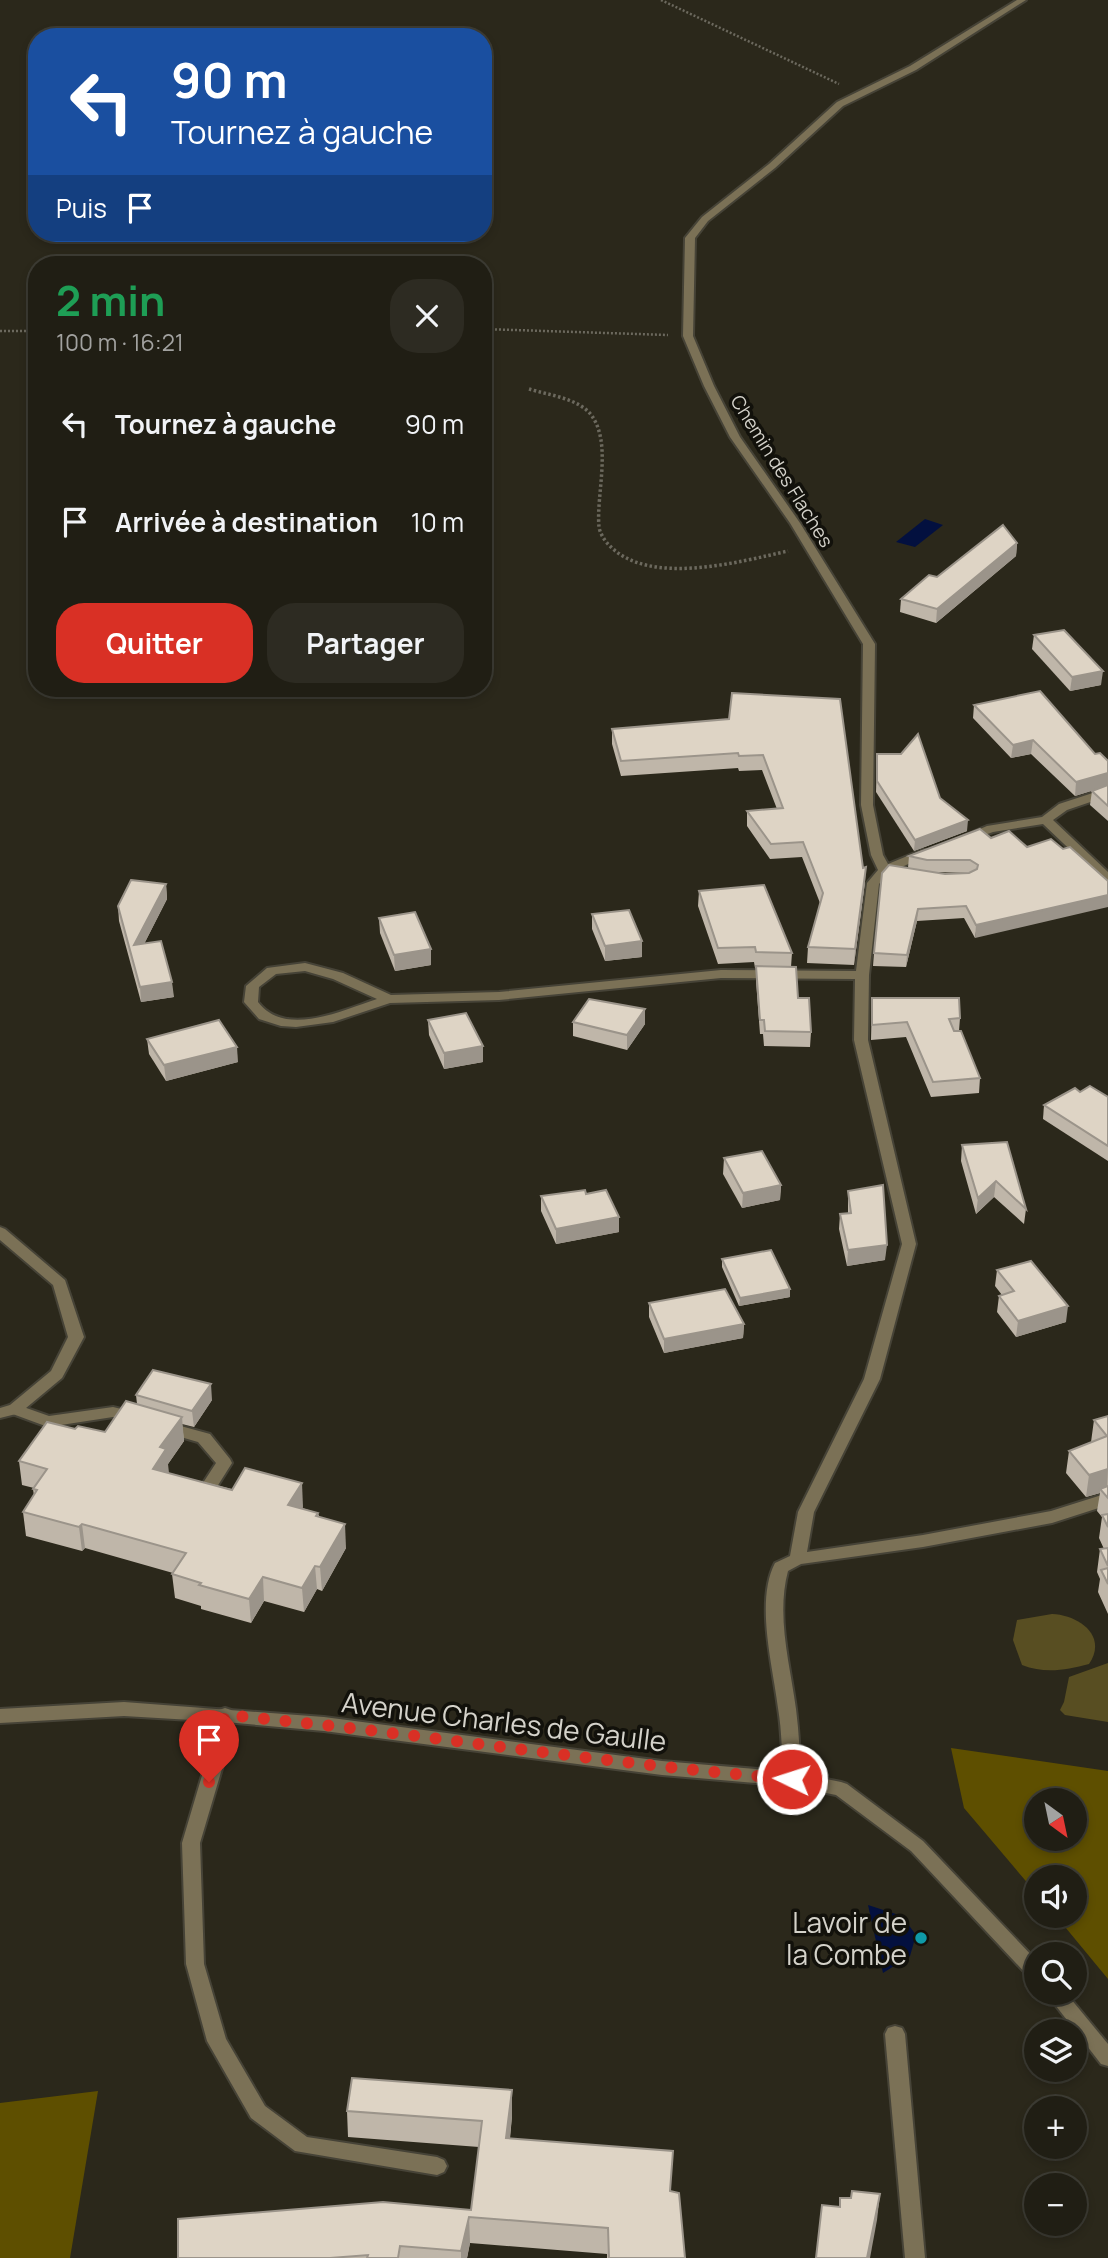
<!DOCTYPE html>
<html lang="fr">
<meta charset="utf-8">
<style>
:root{--surface:#201e14;--page:#2d2b22;--text:#f1f3f6;--muted:#a2a2a0;--line:#3d3c34;--accent:#d93025}
body{margin:0;font-family:Manrope,sans-serif;background:var(--page);color:var(--text);height:100vh;display:flex;flex-direction:column;font-size:26px;white-space:nowrap}
*{box-sizing:border-box;margin:0}
p{font-size:23px;color:var(--muted)}
.icon{flex:none;width:38px;height:38px;fill:none;stroke:currentColor;stroke-width:2;stroke-linecap:round;stroke-linejoin:round}
.map{position:relative;flex:1;overflow:hidden}
.side{position:absolute;left:28px;top:256px;width:464px;height:441px;display:flex;flex-direction:column;background:var(--surface);border-radius:28px;box-shadow:0 4px 10px #0003,0 0 0 2px var(--line)}
.side>*{flex:none}
.guide{position:absolute;left:28px;top:28px;width:464px;height:214px;border-radius:28px;box-shadow:0 4px 10px #0003,0 0 0 2px var(--line);background:#1a4fa0;color:#fff;overflow:hidden}
.needle{width:46px;rotate:147deg}
.fabs{position:absolute;left:1024px;top:1788px;display:grid;gap:14px}
.fabs a{display:grid;place-items:center;width:63px;height:63px;border-radius:50%;background:var(--surface);box-shadow:0 4px 10px #0003,0 0 0 2px var(--line);font-size:35px}
.pin{position:absolute;display:grid;place-items:center;width:60px;height:60px;color:#fff;margin:-72px -30px;border-radius:50% 50% 50% 0;rotate:-45deg;box-shadow:0 0 7px #0007}
.pin .icon{rotate:45deg}
.me{position:absolute;width:77px;margin:-38px;rotate:274deg;stroke-linejoin:round;filter:drop-shadow(0 0 5px #0008)}
.turn{display:flex;align-items:center;gap:24px;height:147px;padding:0 28px;font-size:32px}
.turn .icon{width:91px;height:91px;stroke-width:2.5}
.turn b{display:block;font-size:49px;line-height:60px}
.then{display:flex;align-items:center;height:66px;padding:0 28px;background:#0003;gap:14px;font-size:26px}
.round{display:grid;place-items:center;flex:none;width:74px;height:74px;border-radius:28px;background:var(--page)}
.summary{display:flex;align-items:center;justify-content:space-between;height:119px;padding:0 28px}
h1{font-size:42px;font-weight:700;line-height:52px;color:#1e9e55}
.action{display:flex;gap:14px;margin-top:auto;padding:14px 28px}
.action a{flex:1;height:80px;border-radius:28px;background:var(--accent);color:#fff;font-size:28px;font-weight:700;line-height:80px;text-align:center}
.action a+a{background:var(--page);color:var(--text)}
ul{padding:0;list-style:none}
li{display:flex;align-items:center;gap:21px;height:98px;padding:0 28px}
li div{flex:1}
li b{display:block;font-size:26px}
li em{font-style:normal}
.map>svg:first-child{display:block}
.green{fill:#584e22}
.forest{fill:#5e4f00;fill-rule:evenodd}
.water{fill:#03103f}
.lines{fill:none;stroke-linecap:round;stroke-linejoin:round}
.service-casing{stroke:#464337;stroke-width:4}
.minor-casing{stroke:#464337;stroke-width:4}
.tertiary-casing{stroke:#464337;stroke-width:4}
.path-far1{stroke:#6c695e;stroke-width:2.5;stroke-dasharray:2 2;stroke-linecap:butt}
.path{stroke:#6c695e;stroke-width:3.5;stroke-dasharray:2.5 2.5;stroke-linecap:butt}
.service{fill:#7b7156;fill-rule:evenodd}
.minor{fill:#7b7156;fill-rule:evenodd}
.tertiary{fill:#7b7156;fill-rule:evenodd}
.wall{fill:#bfb6a9;fill-rule:evenodd}
.shaded-wall{fill:#9b948a}
.building{fill:#ded4c5;stroke:#9b948a;stroke-width:2}
.route{stroke:#d93025;stroke-width:12;stroke-dasharray:0 21.6}
.culture-dot{fill:#0f9aa8;stroke:#12110b;stroke-width:2.5}
.labels{text-anchor:middle;dominant-baseline:central;stroke-width:7;stroke-linejoin:round;paint-order:stroke}
.far-street-label{font-size:19px;fill:#d4d2ca;stroke:#12110b}
.near-street-label{font-size:28px;fill:#d4d2ca;stroke:#12110b}
.near-poi-label{font-size:28px;fill:#d4d2ca;stroke:#12110b;text-anchor:end}
</style>
<div class="map">
<svg width="1108" height="2258" viewBox="0 0 1108 2258">
<rect width="100%" height="100%" fill="#2b281b"/>
<g class="green">
<path d="M1052,1614c27,1 56,22 37,50 -23,6 -44,10 -67,1l-9,-25 4,-20z"/>
<polygon points="1108,1663 1108,1722 1065,1715 1060,1710 1064,1702 1069,1677"/>
</g>
<g class="forest">
<path d="M951,1748l157,23v208l-52,-63h18v-38h-38v15l-72,-85zM1036,1801h38v38h-38z"/>
<polygon points="98,2091 70,2258 0,2258 0,2103"/>
</g>
<g class="water">
<polygon points="925,519 943,525 915,547 896,542"/>
<polygon points="868,1905 902,1916 916,1935 910,1956 883,1973"/>
</g>
<g class="lines">
<g class="service-casing">
<g id="service">
<polygon points="15,1404 49,1416 113,1407 142,1414 144,1418 142,1422 136,1423 113,1417 48,1427 10,1413 7,1409 10,1405"/>
<polygon points="166,1422 210,1434 230,1459 232,1463 215,1490 203,1490 201,1486 216,1463 198,1442 160,1431 158,1427 160,1423"/>
<polygon points="225,1708 231,1710 234,1715 224,1762 200,1843 204,1964 226,2039 265,2106 307,2137 437,2157 444,2160 447,2166 444,2172 437,2175 295,2151 251,2118 207,2041 186,1964 182,1843 206,1762 216,1715 219,1710"/>
<polygon points="895,2026 902,2028 905,2034 925,2258 905,2258 885,2034 888,2028"/>
</g>
</g>
<g class="minor-casing">
<g id="minor">
<path d="M1017,0h9l-110,70 -73,36 -68,62 -67,53 -13,17 -2,98 21,50 26,51 60,86 75,121 -2,161 10,50 5,9 34,-14h8l2,3 -43,20 -10,11 -10,91 -1,65 48,204 -36,135 -66,133 -7,40 116,-17 128,-24 57,-18v12l-56,18 -129,24 -122,17 -13,7c-12,45 2,93 8,138 3,23 4,47 5,70l-3,5 -6,2 -6,-2 -3,-5c-1,-24 -1,-47 -5,-71 -5,-41 -23,-107 -3,-145l15,-7 8,-44 66,-133 38,-135 -48,-204 1,-61 -134,-1 -222,22 -109,3 -57,19 -37,5 -15,-1 -22,-7 -15,-17 2,-16 21,-18 38,-5 38,10 48,22 108,-3 222,-22 135,1 11,-88 11,-13 -7,-15 -10,-50 2,-161 -73,-121 -60,-86 -26,-51 -21,-50 2,-98 17,-21 67,-53 68,-62 73,-36zM305,971l28,8 44,20c-34,11 -92,39 -119,3l1,-15 17,-13z"/>
<polygon points="1108,788 1108,796 1067,810 1053,820 1108,872 1108,883 1104,882 1043,824 993,832 965,842 959,838 987,826 1042,817 1059,804"/>
<polygon points="0,1227 5,1229 65,1280 84,1337 62,1378 20,1413 0,1418 0,1408 10,1405 51,1371 68,1337 53,1285 0,1240"/>
</g>
</g>
<g class="tertiary-casing">
<g id="tertiary">
<polygon points="124,1702 324,1717 662,1761 792,1772 841,1782 847,1784 923,1841 1036,1960 1036,1980 1029,1977 911,1851 836,1795 792,1786 662,1775 324,1731 225,1722 124,1716 0,1723 0,1709"/>
<polygon points="1046,1993 1066,1993 1108,2044 1108,2066 1101,2064"/>
</g>
</g>
<g class="path-far1">
<polyline points="661,0 839,84"/>
<polyline points="483,329 668,335"/>
<polyline points="0,331 37,331"/>
</g>
<path class="path" d="M529,389c19,6 50,9 63,27 20,29 4,78 7,111 1,6 5,13 10,18 39,42 130,17 179,6"/>
<use href="#service" class="service"/>
<use href="#minor" class="minor"/>
<use href="#tertiary" class="tertiary"/>
</g>
<g class="wall">
<polygon points="1017,543 1016,556 936,623 900,612 901,599 937,577"/>
<polygon points="1034,635 1101,685 1070,691 1032,649"/>
<polygon points="732,693 865,882 854,965 807,963 808,947 820,903 802,857 770,859 747,826 747,811 777,809 762,770 739,771 738,768 621,776 612,744 612,729 729,719"/>
<polygon points="974,705 1095,754 1108,761 1108,821 1090,805 1092,791 1097,789 1075,796 1031,754 1011,758 973,718"/>
<polygon points="877,754 940,798 967,831 914,851 876,792"/>
<path d="M991,838l-16,100 -11,-20 -47,3 -11,46 -33,-1 1,-13 34,-85 1,-12zM933,872l36,1 -24,1z"/>
<polygon points="166,884 167,899 144,944 174,997 141,1002 119,921 118,906"/>
<polygon points="699,891 792,953 791,967 798,998 811,1032 810,1047 764,1046 763,1034 760,1034 756,981 756,968 755,968 754,962 718,964 698,906"/>
<polygon points="592,914 642,957 605,961 592,929"/>
<polygon points="379,918 431,965 395,971 380,933"/>
<polygon points="872,998 960,1018 959,1031 980,1078 979,1093 931,1097 906,1037 871,1040"/>
<polygon points="645,1009 645,1024 627,1050 573,1036 573,1022"/>
<polygon points="428,1020 483,1046 483,1062 444,1069 429,1035"/>
<polygon points="147,1039 238,1062 166,1081 149,1054"/>
<polygon points="1080,1092 1108,1097 1108,1161 1043,1119 1044,1105"/>
<polygon points="962,1145 1026,1209 1024,1224 994,1197 976,1214 961,1161"/>
<polygon points="724,1158 781,1185 780,1200 742,1208 723,1174"/>
<polygon points="848,1191 885,1260 847,1266 839,1229 840,1214 848,1213"/>
<polygon points="586,1194 619,1232 556,1244 541,1211 541,1196"/>
<polygon points="722,1259 790,1289 790,1297 739,1306 722,1267"/>
<polygon points="997,1270 1066,1322 1016,1337 997,1312 999,1296 1002,1295 995,1286"/>
<polygon points="649,1303 744,1324 743,1338 664,1353 649,1317"/>
<polygon points="136,1395 212,1400 194,1427 182,1424 184,1441 168,1464 168,1473 303,1507 302,1508 318,1513 319,1516 346,1548 322,1591 317,1589 304,1612 264,1601 251,1623 201,1609 201,1606 175,1598 172,1574 173,1573 85,1548 82,1551 26,1536 23,1512 34,1496 33,1489 34,1488 22,1485 19,1461 75,1429 105,1432 137,1404"/>
<polygon points="1108,1416 1108,1614 1098,1592 1100,1579 1097,1572 1100,1549 1104,1549 1099,1538 1102,1517 1097,1511 1100,1493 1086,1497 1066,1473 1069,1451 1091,1442 1094,1420"/>
<polygon points="512,2090 512,2116 510,2139 671,2191 685,2258 607,2258 607,2254 470,2243 467,2258 178,2258 471,2210 479,2147 348,2137 347,2111"/>
</g>
<g class="shaded-wall">
<polygon points="1017,543 1016,556 936,623 937,609"/>
<polygon points="1103,671 1101,685 1070,691 1072,677"/>
<polygon points="1033,740 1031,754 1011,758 1013,745"/>
<polygon points="1108,773 1108,786 1075,796 1076,782"/>
<polygon points="968,820 967,831 914,851 915,840"/>
<polygon points="866,867 865,882 854,965 855,949"/>
<polygon points="166,884 167,899 136,960 134,945"/>
<polygon points="1108,895 1108,907 975,938 976,925"/>
<polygon points="918,909 917,921 906,967 907,955"/>
<polygon points="642,941 642,957 605,961 605,946"/>
<polygon points="431,949 431,965 395,971 394,955"/>
<polygon points="172,982 174,997 141,1002 140,987"/>
<polygon points="645,1009 645,1024 627,1050 627,1035"/>
<polygon points="483,1046 483,1062 444,1069 444,1053"/>
<polygon points="237,1047 238,1062 166,1081 164,1065"/>
<polygon points="996,1181 994,1197 976,1214 978,1198"/>
<polygon points="781,1185 780,1200 742,1208 743,1193"/>
<polygon points="619,1217 619,1232 556,1244 556,1229"/>
<polygon points="887,1245 885,1260 847,1266 848,1250"/>
<polygon points="790,1289 790,1297 739,1306 740,1298"/>
<polygon points="1068,1306 1066,1322 1016,1337 1018,1321"/>
<polygon points="744,1324 743,1338 664,1353 664,1339"/>
<polygon points="211,1384 212,1400 194,1427 192,1411"/>
<polygon points="182,1417 184,1441 168,1464 169,1473 156,1493 153,1469 160,1447"/>
<polygon points="1108,1469 1107,1490 1100,1489 1100,1493 1086,1497 1089,1475"/>
<polygon points="302,1483 303,1507 290,1529 288,1505"/>
<polygon points="82,1524 85,1548 82,1551 79,1527"/>
<polygon points="345,1524 346,1548 322,1591 320,1567"/>
<polygon points="315,1566 317,1589 304,1612 302,1588"/>
<polygon points="263,1577 264,1601 251,1623 249,1599"/>
<polygon points="512,2090 512,2116 507,2164 506,2138"/>
<polygon points="880,2194 877,2220 870,2258 867,2258"/>
<polygon points="469,2217 470,2243 467,2258 461,2258 461,2251"/>
</g>
<g class="building">
<polygon points="1003,525 1017,543 937,609 901,599 929,575 937,577"/>
<polygon points="1064,630 1103,671 1072,677 1034,635"/>
<polygon points="1040,691 1095,754 1100,753 1108,761 1108,773 1076,782 1033,740 1013,745 974,705"/>
<polygon points="732,693 840,699 863,868 866,867 855,949 808,947 823,893 803,842 771,844 747,811 783,808 763,755 739,756 738,753 621,761 612,729 729,719"/>
<polygon points="918,734 940,798 968,820 915,840 877,781 877,754 901,754"/>
<polygon points="1108,785 1108,806 1092,791"/>
<polygon points="980,829 991,838 1009,831 1027,847 1051,839 1063,849 1070,847 1108,881 1108,895 976,925 966,906 918,909 907,955 874,953 882,873 889,865 945,874 969,873 977,869 978,865 970,860 927,860 909,856"/>
<polygon points="131,880 166,884 134,945 161,941 172,982 140,987 118,906"/>
<polygon points="764,885 792,953 756,952 755,947 718,948 699,891"/>
<polygon points="629,910 642,941 605,946 592,914"/>
<polygon points="415,912 431,949 394,955 379,918"/>
<polygon points="756,966 796,967 798,998 809,998 811,1032 765,1031 764,1020 760,1020"/>
<polygon points="872,998 959,998 960,1018 949,1019 954,1031 961,1031 980,1078 933,1082 907,1022 872,1025"/>
<polygon points="589,999 645,1009 627,1035 573,1022"/>
<polygon points="466,1013 483,1046 444,1053 428,1020"/>
<polygon points="219,1020 237,1047 164,1065 147,1039"/>
<polygon points="1090,1086 1108,1097 1108,1146 1044,1105 1075,1088 1080,1092"/>
<polygon points="1007,1142 1026,1209 996,1181 978,1198 962,1145"/>
<polygon points="762,1151 781,1185 743,1193 724,1158"/>
<polygon points="883,1185 887,1245 848,1250 840,1214 851,1213 848,1191"/>
<polygon points="585,1190 586,1194 606,1190 619,1217 556,1229 541,1196"/>
<polygon points="771,1250 790,1289 740,1298 722,1259"/>
<polygon points="1031,1261 1068,1306 1018,1321 999,1296 1014,1291 997,1270"/>
<polygon points="725,1289 744,1324 664,1339 649,1303"/>
<polygon points="153,1370 211,1384 192,1411 136,1395"/>
<polygon points="126,1401 182,1417 160,1447 166,1449 153,1469 232,1490 245,1468 302,1483 288,1505 318,1513 316,1516 345,1524 320,1567 315,1566 302,1588 263,1577 249,1599 199,1585 201,1583 172,1574 186,1553 82,1524 79,1527 23,1512 37,1490 33,1489 47,1469 19,1461 47,1422 75,1429 78,1426 105,1432"/>
<polygon points="1108,1416 1108,1469 1089,1475 1069,1451 1107,1436 1094,1420"/>
<polygon points="1108,1486 1108,1498 1100,1489"/>
<polygon points="1108,1514 1108,1527 1102,1515"/>
<polygon points="1108,1548 1108,1566 1100,1549"/>
<polygon points="1108,1568 1108,1584 1101,1570"/>
<polygon points="352,2078 512,2090 506,2138 673,2151 670,2191 679,2193 685,2258 609,2258 608,2228 469,2217 461,2251 400,2246 398,2258 367,2258 368,2255 330,2258 178,2258 178,2219 383,2202 471,2210 482,2121 347,2111"/>
<polygon points="852,2191 880,2194 867,2258 816,2258 822,2205 840,2207 840,2198 851,2198"/>
</g>
<g class="lines">
<path class="route" d="M209,1782l16,-67c189,17 377,49 567,64"/>
</g>
<circle class="culture-dot" cx="921" cy="1938" r="7"/>
<g class="labels">
<g class="far-street-label">
<text transform="translate(782 471) rotate(58)">Chemin des Flaches</text>
</g>
<g class="near-street-label">
<text transform="translate(504 1721) rotate(7)">Avenue Charles de Gaulle</text>
</g>
<g class="near-poi-label">
<text x="907" y="1922">Lavoir de<tspan x="907" dy="32">la Combe</tspan></text>
</g>
</g>
</svg>
<div class="fabs">
<a><svg class="needle" viewBox="-14 -14 28 28"><path d="M0-13l5 13h-10z" fill="#e53935"/><path d="M0 13l5-13h-10z" fill="#a2a2a0"/></svg></a>
<a><svg class="icon" aria-label="sound" viewBox="0 0 24 24"><path d="M4 9h4l5-4v14l-5-4H4zM17 9q2 3 0 6"/></svg></a>
<a><svg class="icon" aria-label="search" viewBox="0 0 24 24"><circle cx="10" cy="10" r="6"/><path d="M15 15l6 6"/></svg></a>
<a><svg class="icon" aria-label="layers" viewBox="0 0 24 24"><path d="M12 4l9 5-9 5-9-5zM3 14l9 5 9-5"/></svg></a>
<a>+</a>
<a>−</a>
</div>
<div class="pin" style="left:209px;top:1782px;background:#d93025"><svg class="icon" aria-label="arrive" viewBox="0 0 24 24"><path d="M6 21V4h12l-3 4 3 4H6"/></svg></div>
<svg class="me" style="left:792px;top:1779px" viewBox="-20 -20 40 40"><circle r="17" fill="#d93025" stroke="#fff" stroke-width="3"/><path d="M0-11L8 9 0 5-8 9z" fill="#fff"/></svg>
<div class="guide">
<div class="turn"><svg class="icon" aria-label="left" viewBox="0 0 24 24"><path d="M17 20v-9H6M10 6l-5 5 5 5"/></svg><div><b>90 m</b>Tournez à gauche</div></div>
<div class="then">Puis<svg class="icon" aria-label="arrive" viewBox="0 0 24 24"><path d="M6 21V4h12l-3 4 3 4H6"/></svg></div>
</div>
<section class="side">
<div class="summary"><div><h1>2 min</h1><p>100 m · 16:21</p></div><a class="round"><svg class="icon" aria-label="close" viewBox="0 0 24 24"><path d="M6 6l12 12M18 6L6 18"/></svg></a></div>
<ul>
<li><svg class="icon" aria-label="left" viewBox="0 0 24 24"><path d="M17 20v-9H6M10 6l-5 5 5 5"/></svg><div><b>Tournez à gauche</b></div><em>90 m</em></li>
<li><svg class="icon" aria-label="arrive" viewBox="0 0 24 24"><path d="M6 21V4h12l-3 4 3 4H6"/></svg><div><b>Arrivée à destination</b></div><em>10 m</em></li>
</ul>
<div class="action"><a>Quitter</a><a>Partager</a></div>
</section>
</div>
